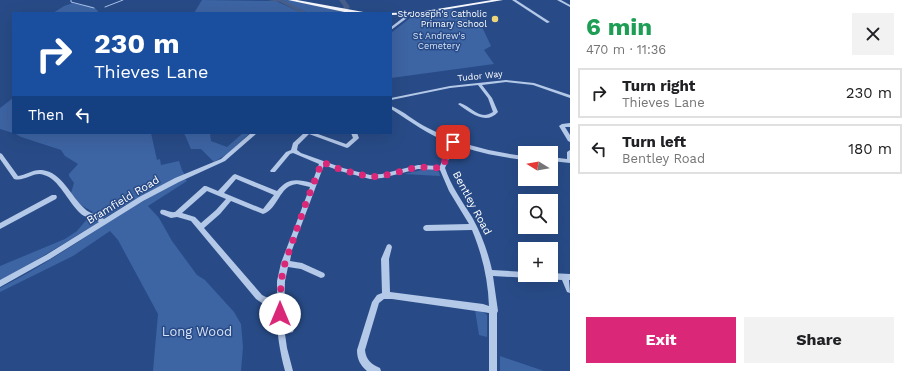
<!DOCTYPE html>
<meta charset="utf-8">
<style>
:root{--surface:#fff;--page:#f2f2f2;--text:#202124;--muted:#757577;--line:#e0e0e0;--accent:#db2777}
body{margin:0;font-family:"Work Sans",sans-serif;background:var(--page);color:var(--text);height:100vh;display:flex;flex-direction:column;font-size:15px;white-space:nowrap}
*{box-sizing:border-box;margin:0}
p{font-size:13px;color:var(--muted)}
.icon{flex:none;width:22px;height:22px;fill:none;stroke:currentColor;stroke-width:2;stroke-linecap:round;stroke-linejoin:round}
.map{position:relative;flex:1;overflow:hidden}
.side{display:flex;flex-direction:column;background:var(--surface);width:340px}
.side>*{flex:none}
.banner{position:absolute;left:12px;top:12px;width:380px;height:122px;border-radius:0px;box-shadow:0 4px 16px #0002;background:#1a4fa0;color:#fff;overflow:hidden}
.needle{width:26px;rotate:281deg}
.tools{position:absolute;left:518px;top:146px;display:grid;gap:8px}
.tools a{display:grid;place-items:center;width:40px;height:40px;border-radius:0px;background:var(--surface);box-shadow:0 4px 16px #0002;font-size:20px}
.pin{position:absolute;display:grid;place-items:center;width:34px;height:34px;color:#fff;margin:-17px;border-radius:8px;box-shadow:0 2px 6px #0006}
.me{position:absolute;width:44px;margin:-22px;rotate:0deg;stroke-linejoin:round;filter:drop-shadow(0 0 3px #0008)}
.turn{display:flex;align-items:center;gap:14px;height:84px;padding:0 16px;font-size:18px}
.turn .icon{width:52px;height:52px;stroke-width:2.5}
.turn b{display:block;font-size:28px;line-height:34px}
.then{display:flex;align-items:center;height:38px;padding:0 16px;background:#0003;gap:8px;font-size:15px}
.round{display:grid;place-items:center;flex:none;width:42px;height:42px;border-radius:0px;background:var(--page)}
.headline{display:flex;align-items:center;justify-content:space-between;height:68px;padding:0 16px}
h1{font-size:24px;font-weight:700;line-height:30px;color:#1e9e55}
.button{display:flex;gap:8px;margin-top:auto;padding:8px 16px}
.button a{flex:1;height:46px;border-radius:0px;background:var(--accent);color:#fff;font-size:16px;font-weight:700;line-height:46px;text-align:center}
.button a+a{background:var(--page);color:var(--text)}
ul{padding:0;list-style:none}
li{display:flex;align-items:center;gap:12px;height:50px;margin:0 8px 6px;padding:0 8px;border:2px solid var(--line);border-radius:0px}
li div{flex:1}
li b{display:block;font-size:15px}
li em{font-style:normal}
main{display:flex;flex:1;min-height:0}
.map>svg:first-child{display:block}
.green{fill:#3d64a3}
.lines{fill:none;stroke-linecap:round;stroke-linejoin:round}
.stream{stroke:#a9c2e8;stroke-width:1}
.river{fill:#475f8a;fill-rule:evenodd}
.minor{fill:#b4c8e8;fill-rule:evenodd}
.major{fill:#f6f8fe;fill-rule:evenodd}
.route{stroke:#db2777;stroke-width:7;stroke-dasharray:0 12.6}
.poi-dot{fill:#f0d67a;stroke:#284b87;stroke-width:1.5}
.labels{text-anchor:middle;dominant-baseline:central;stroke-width:3;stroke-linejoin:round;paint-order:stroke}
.far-poi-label{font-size:9px;fill:#fff;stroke:#284b87;text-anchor:end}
.far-park-label{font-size:9px;fill:#d7e3f6;stroke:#284b87}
.far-street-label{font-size:9px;fill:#fff;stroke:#284b87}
.street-label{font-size:11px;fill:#fff;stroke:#284b87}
.near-park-label{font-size:13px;fill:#d7e3f6;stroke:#284b87}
</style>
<main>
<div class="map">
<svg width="570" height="371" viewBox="0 0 570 371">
<rect width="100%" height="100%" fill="#284b87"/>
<g class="green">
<polygon points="202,0 276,1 300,12 297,13 194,13"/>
<polygon points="276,0 287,0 357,13 308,13 284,2"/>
<path d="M73,3c9,3 21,0 26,10h-46l11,-7z"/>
<polygon points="452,9 482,27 491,46 484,50 494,64 391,78 391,33 414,15"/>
<polygon points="13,98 13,133 0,129 0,108"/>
<path d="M14,133h137l6,27 3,-1 1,6 18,-4 3,9 3,5c-34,13 -65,33 -96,53 -29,18 -58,36 -89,52v-14l65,-27 12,-8 16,-19 -14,-8 -8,-11 3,-10 -5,-7v-2l9,-10 -13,-8 -4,-6 -40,-13z"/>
<polygon points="184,133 210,133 211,141 227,147 243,133 250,133 227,154 214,162 201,149 191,149"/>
<polygon points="426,169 435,170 439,172 440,176 404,174"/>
<path d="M185,179l2,2 -39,25 11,12 13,23 25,34 8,5 29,32 7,12 2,23 -2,24h-88l5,-57 -40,-74 -8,-9 -37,25 -73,36v-4c64,-32 120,-79 185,-109z"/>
<polygon points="475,310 482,311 487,315 487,337 479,335"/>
<polygon points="500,356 544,371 500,371"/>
</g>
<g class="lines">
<g class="stream">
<polyline points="71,0 71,2 94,8"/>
<polyline points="105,7 123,0"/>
</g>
<g class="river">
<polygon points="267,0 283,0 308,13 301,13 280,2"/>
<polygon points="339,0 345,0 350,7 344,13 338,13 344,7"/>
</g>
<g class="minor">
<polygon points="512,0 516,0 550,22 547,23"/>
<polygon points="557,0 561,0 570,5 570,7"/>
<polygon points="406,13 409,14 407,18 391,30 391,27 404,17"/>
<path d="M506,80l28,3 36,12v3l-37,-13 -27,-3 -24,3 10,13 6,14c-12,14 -29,0 -40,-8l2,-1c13,4 19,18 33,9l-5,-14 -10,-13 -28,3 -59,12v-2l59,-12z"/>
<path d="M391,106c13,5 24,16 37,22 30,16 63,24 97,28v4c-24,-3 -48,-7 -70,-16l-10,24c6,18 17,33 27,49 9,16 16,35 20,53l33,2v3h26v-2l19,1v6h-1l1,13 -3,-1 -5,-12 -69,-4 5,35 -1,2v58h-8v-58l-6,-1 -91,-13h-8l-5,4 -14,47c1,10 6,14 15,18l1,3h-14c-7,-6 -10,-12 -10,-21l15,-48 5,-7 5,-2 -1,-34 6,-14 2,-1 2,1 1,2 -3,12 1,33 93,12 6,2c-1,-27 -7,-52 -17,-76l-46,1 -2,-1 -1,-2 1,-2 2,-1 43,-1 -20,-33 -9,-21 -22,-1 -36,9 -12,1 -30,-8 -16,-6 -32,85 -2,11 12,2 22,10 1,2 -1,2 -3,1 -20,-9 -13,-2 -3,14 -1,30 12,3c2,6 -1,12 -3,18l-8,2 2,14 6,23h-8c-6,-23 -9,-43 -8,-66h-12l-9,-6 -65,-78 -14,-4 -6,1 -10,-4 -1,-2 1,-2c4,-1 9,3 14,2l29,-26h2l12,5 15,-16 2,-1 42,17c11,-13 19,-12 35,-8l7,-19 -26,-11 -3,1 -15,18h-4l-1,-1 16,-19 5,-2 2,-7 11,-10h11l31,11 7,-6 -2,-5h6l2,5 -1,1 -9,8 -2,1 -38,-14 -11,11 -1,5 4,3 42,15 27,7 12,-1 36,-9 22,1 10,-23c-23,-9 -39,-21 -59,-34zM236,179l38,16 -11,14 -39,-16zM297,184l13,3 -29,76 -4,18v16h-11l-4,-2 -58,-67 16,-14 11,-13 32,13c15,-4 16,-29 34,-30zM207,191l19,8 -10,11 -15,13 -6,-6 -13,-4zM284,319l5,1 -2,6h-3z"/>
<polygon points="570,123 570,127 565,127 570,135 570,142 568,141 559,126 562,124"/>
<path d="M251,133h6l-32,28 -46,21 -36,19 -93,58 -50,28v-7l46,-25 53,-33c-6,-4 -14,-4 -19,-9 -12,-11 -21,-34 -36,-38 -10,-4 -19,7 -30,4l-14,-20v-6l2,1 16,22c8,-1 15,-7 24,-6 20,2 29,27 43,39 5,5 13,6 19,10l35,-22 36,-19 46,-19z"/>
<polygon points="570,150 570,163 551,161 551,157 567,159 567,152"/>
<polygon points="52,195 56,195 57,197 56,199 0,229 0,223"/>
</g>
<g class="major">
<polygon points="288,0 297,0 369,13 349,13"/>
<polygon points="492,0 503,0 419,14 391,15 391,13 389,13 419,12"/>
</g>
</g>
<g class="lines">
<polyline class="route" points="280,314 281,281 285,263 306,203 322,162 342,170 370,177 382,176 418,167 442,168 453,142"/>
</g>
<circle class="poi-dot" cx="495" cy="19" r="4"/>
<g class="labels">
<g class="far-poi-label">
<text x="487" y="14">St Joseph's Catholic<tspan x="487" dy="10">Primary School</tspan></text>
</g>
<g class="far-park-label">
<text x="439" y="36">St Andrew's<tspan x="439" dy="10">Cemetery</tspan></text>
</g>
<g class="far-street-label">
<text transform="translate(480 76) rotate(-6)">Tudor Way</text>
</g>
<g class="street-label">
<text transform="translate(123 200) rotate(-31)">Bramfield Road</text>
<text transform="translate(472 203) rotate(62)">Bentley Road</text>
</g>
<g class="near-park-label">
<text x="197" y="331">Long Wood</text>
</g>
</g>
</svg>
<div class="tools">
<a><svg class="needle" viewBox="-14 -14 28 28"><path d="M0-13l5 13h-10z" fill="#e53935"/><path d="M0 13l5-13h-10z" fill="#757577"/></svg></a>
<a><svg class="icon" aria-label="search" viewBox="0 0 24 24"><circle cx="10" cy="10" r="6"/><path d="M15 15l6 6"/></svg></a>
<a>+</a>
</div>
<div class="pin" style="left:453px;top:142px;background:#d93025"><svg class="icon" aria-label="arrive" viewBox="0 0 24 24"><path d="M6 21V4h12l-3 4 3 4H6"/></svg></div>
<svg class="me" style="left:280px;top:314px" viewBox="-20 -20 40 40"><circle r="19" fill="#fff"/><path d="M0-13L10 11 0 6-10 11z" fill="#db2777"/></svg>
<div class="banner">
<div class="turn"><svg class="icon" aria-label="right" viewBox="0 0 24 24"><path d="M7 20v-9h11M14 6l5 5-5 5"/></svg><div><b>230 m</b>Thieves Lane</div></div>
<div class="then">Then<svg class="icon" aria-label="left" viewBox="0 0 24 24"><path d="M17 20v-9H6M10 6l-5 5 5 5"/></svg></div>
</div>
</div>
<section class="side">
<div class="headline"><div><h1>6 min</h1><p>470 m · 11:36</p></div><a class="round"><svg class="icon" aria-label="close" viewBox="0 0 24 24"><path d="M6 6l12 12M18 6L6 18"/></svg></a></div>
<ul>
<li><svg class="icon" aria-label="right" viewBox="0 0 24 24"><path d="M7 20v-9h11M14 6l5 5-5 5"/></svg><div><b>Turn right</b><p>Thieves Lane</p></div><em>230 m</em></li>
<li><svg class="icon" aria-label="left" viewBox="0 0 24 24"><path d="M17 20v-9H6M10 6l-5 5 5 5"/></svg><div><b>Turn left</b><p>Bentley Road</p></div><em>180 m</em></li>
</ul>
<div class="button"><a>Exit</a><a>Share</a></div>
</section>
</main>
